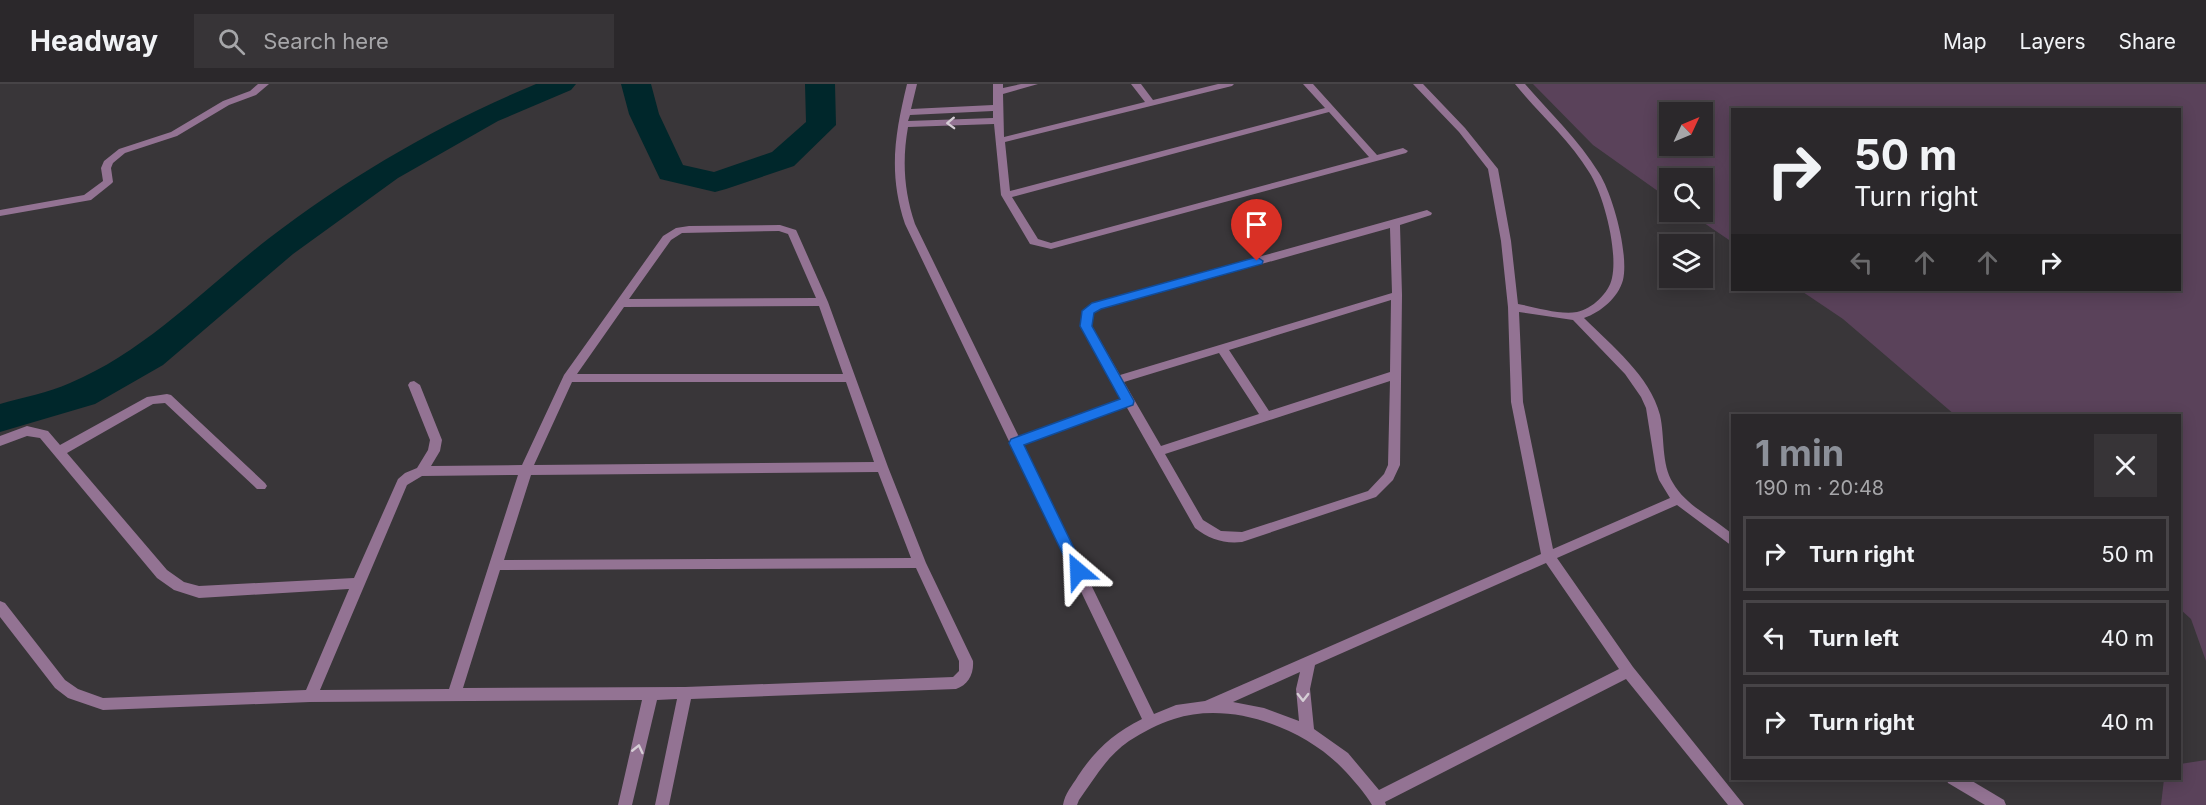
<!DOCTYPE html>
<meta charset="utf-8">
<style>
:root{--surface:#2b282b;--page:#373437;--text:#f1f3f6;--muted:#a6a6a9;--line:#474447;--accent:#8c9099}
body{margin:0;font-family:Inter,sans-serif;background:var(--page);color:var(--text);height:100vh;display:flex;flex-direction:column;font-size:22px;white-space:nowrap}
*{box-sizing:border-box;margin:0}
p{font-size:20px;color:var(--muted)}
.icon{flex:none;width:33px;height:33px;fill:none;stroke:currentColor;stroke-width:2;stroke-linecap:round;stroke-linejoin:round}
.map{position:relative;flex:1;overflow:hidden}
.side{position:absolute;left:1731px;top:330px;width:450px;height:366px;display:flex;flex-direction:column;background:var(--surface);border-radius:0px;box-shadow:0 3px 15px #0003,0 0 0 2px var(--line)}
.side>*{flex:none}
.top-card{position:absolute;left:1731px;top:24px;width:450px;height:183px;border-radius:0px;box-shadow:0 3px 15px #0003,0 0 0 2px var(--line);background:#2b282b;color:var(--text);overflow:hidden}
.needle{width:39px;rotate:46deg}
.controls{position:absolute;left:1659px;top:18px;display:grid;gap:12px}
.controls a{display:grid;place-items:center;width:54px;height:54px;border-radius:0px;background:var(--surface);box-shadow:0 3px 15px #0003,0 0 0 2px var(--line);font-size:30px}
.pin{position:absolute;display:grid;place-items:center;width:51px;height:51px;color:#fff;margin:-62px -26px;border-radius:50% 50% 50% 0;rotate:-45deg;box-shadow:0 0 6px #0007}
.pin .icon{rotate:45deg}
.me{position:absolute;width:66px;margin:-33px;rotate:334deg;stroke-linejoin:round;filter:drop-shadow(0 0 4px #0008)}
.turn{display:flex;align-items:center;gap:21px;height:126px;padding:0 24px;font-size:27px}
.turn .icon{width:78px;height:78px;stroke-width:2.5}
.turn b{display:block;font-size:42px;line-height:51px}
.lanes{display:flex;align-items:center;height:57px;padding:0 24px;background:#0003;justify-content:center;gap:30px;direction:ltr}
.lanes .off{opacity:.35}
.round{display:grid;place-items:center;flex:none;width:63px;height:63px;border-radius:0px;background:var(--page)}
.head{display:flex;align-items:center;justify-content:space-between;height:102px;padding:0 24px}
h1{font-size:36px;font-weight:700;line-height:45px;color:var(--accent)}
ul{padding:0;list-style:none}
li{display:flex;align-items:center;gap:18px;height:75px;margin:0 12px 9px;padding:0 12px;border:3px solid var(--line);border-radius:0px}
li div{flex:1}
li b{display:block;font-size:22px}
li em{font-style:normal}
header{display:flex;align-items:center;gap:36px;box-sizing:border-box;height:84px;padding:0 30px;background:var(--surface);border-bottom:2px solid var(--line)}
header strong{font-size:28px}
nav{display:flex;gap:33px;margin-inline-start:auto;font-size:21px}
.search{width:420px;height:54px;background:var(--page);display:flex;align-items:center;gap:15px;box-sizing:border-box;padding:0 21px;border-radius:0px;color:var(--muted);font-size:22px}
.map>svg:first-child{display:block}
.green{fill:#5a425a;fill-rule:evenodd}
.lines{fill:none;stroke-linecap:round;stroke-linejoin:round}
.river{fill:#00272b;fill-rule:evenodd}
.street{fill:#937393;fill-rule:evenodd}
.oneway{stroke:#d6ced6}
.route{fill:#1a73e8;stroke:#114b97;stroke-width:1.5}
</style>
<header>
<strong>Headway</strong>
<div class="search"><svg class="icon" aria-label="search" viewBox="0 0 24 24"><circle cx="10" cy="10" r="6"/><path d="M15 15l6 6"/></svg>Search here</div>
<nav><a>Map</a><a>Layers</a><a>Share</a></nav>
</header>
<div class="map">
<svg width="2206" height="721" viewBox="0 0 2206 721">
<rect width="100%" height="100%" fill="#393639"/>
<g class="green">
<path d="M1533,0h673v577l-15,-42 -11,-10v-193l-225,-1 -112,-96 -43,-29h380v-180h-448v132l-44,-30h14v-34h-32l-1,21 -76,-54zM1670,28h32v34h-32z"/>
<polygon points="2206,676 2206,721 2161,721 2164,695 2180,694 2180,680"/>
</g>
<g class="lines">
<g class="river">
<path d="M536,0h40l-5,6 -73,31 -100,57 -105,76 -130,111 -68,39 -95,28v-28c23,-7 48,-11 70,-21 76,-32 134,-94 198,-144 82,-63 172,-115 268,-155z"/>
<polygon points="621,0 651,0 659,30 683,81 714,88 772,68 806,38 805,0 835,0 836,41 794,82 726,105 715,108 660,95 629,30"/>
</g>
<g class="street">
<polygon points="258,0 269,0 256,11 229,21 177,52 125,69 113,79 111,84 113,98 111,100 91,116 0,132 0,126 84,111 103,97 101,84 104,77 119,65 171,48 223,17 250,7"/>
<path d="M907,0h10l-6,25 82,-4v-21h10v4l18,-4h17l-35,10 1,43 141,-35 -14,-18h10l12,16 65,-16h16l-2,2 -227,56 5,49 315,-83 -22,-24h10l64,71 26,-7 5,3 -2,2 -355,96 -21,-5 -29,-49 -7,-71 -86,3c-6,34 -4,64 7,97l104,213 103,-38 -42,-73 3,-15 10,-8 334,-93 5,3 -1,2 -31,10 2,70 -2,170 -7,15 -17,17 -134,45c-18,2 -33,-3 -47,-14l-69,-122 -103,39 131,269 22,-9 29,-4 336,-147 -30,-152 -3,-95 -7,-66 -13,-72 -29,-37 -46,-48h10l42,44 33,41 13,72 7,63c18,3 41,11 59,8 15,-3 32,-19 35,-34 6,-27 -8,-83 -23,-106 -20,-33 -50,-58 -74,-88h10c25,29 54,56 74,89 14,22 30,81 24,107 -5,18 -22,32 -39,38 28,28 66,58 76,97 5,22 1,49 13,68 13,23 40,34 59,51v12l-55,-41 -120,53 76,109 111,138h-16l-102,-126 -241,123 1,3h-14c-7,-12 -17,-23 -26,-33 -39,-43 -114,-72 -172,-53 -16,5 -31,13 -45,22 -23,16 -34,37 -50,59l-2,5h-14c2,-12 9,-19 15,-29 17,-26 36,-43 64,-57l-237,-495c-17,-51 -10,-90 2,-140zM993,27v7l-85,3 2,-6zM1329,28l40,45 -318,86 -13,-4 -26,-42zM1390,144l2,65 -272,82 -28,-49 1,-13 8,-4zM1391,216l-1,72 -121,39 -40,-61zM1519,228l54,8 52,54 16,23 5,11 10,63 3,9 11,18 -117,51 -30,-147zM1219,269l40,61 -98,32 -37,-64zM1390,297l-2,84 -4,9 -16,17 -126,41 -21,-1 -18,-11 -38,-66zM1546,479l73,106 -240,121 -31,-37 -34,-24 -4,-40 5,-24zM1300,588l-4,17 3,32 -35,-13 -31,-6z"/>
<path d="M780,141l16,5 1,2 31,70 60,165 38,96 47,98c1,13 -5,24 -17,28l-265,10 -22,106h-14l22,-106 -20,1 -25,105h-14l24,-105 -332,2 -207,8 -35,-12 -13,-10 -55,-71v-16l5,2 60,77 13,9 25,9 203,-8 43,-101 -150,9 -25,-8 -17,-12 -117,-140 -13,-2 -27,10v-10l27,-10 21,5 12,14 87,-48 20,-3 4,1 94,88 2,3 -2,3h-8l-92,-86 -12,1 -86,49 100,117 17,12 15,4 155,-8 44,-99 7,-6 12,-5 11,-18 2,-10 -22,-55 2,-3 4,-1 6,4 22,55 -2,11 -9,15 91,-1 42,-90 99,-139 13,-8 13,-2zM779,147l9,3 28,64 -187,1 42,-59 11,-7zM819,222l24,68h-266l47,-67zM572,298h274l28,80 -340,3zM878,388l33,86 -407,2 27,-85zM518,391l-69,214 -129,1 87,-205 15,-9zM916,484l43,93v10l-6,6 -268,10 -222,1 37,-118z"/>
<polygon points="1946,694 1967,694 2004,716 2006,721 1985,721 1948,699"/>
</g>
</g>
<defs><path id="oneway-chevron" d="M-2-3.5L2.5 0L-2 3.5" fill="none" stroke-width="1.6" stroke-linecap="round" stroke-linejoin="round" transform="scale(1.5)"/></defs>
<g class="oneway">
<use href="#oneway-chevron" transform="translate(951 39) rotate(178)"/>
<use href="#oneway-chevron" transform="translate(1303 613) rotate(90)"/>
<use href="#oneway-chevron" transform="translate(638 665) rotate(-77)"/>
</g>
<polygon class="route" points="1257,173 1263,177 1262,180 1101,225 1094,229 1092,242 1134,317 1133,321 1024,361 1085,487 1083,491 1078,493 1073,491 1009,359 1011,355 1120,315 1080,242 1082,227 1092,219"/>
</svg>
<div class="controls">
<a><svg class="needle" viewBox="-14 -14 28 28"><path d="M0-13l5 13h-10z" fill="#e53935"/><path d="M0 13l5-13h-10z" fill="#a6a6a9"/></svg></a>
<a><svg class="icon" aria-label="search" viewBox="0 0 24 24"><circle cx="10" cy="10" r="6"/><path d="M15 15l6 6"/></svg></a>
<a><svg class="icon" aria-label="layers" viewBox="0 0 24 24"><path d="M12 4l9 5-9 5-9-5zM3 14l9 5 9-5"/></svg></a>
</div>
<div class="pin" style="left:1257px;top:177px;background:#d93025"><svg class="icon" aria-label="arrive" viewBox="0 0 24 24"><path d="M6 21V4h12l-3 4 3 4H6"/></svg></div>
<svg class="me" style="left:1078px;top:487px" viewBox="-20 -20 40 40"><path d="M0-17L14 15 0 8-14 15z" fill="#1a73e8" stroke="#fff" stroke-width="4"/></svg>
<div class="top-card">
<div class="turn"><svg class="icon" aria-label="right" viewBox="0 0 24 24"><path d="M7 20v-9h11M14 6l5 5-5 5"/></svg><div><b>50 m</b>Turn right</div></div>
<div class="lanes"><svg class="icon off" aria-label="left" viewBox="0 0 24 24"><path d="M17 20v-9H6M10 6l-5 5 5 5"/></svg><svg class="icon off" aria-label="ahead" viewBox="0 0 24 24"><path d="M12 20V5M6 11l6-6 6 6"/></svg><svg class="icon off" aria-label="ahead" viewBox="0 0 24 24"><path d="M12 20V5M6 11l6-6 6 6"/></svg><svg class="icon" aria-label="right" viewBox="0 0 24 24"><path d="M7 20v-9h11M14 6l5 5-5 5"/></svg></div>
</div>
<section class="side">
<div class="head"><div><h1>1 min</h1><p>190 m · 20:48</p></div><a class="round"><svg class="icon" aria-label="close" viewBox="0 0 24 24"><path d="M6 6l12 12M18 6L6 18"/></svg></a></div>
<ul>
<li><svg class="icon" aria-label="right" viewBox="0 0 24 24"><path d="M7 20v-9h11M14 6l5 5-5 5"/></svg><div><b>Turn right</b></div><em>50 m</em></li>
<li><svg class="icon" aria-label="left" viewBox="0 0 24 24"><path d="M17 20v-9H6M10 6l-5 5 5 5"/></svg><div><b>Turn left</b></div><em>40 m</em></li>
<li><svg class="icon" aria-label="right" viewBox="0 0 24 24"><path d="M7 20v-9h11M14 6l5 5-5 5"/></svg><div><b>Turn right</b></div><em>40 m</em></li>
</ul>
</section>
</div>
